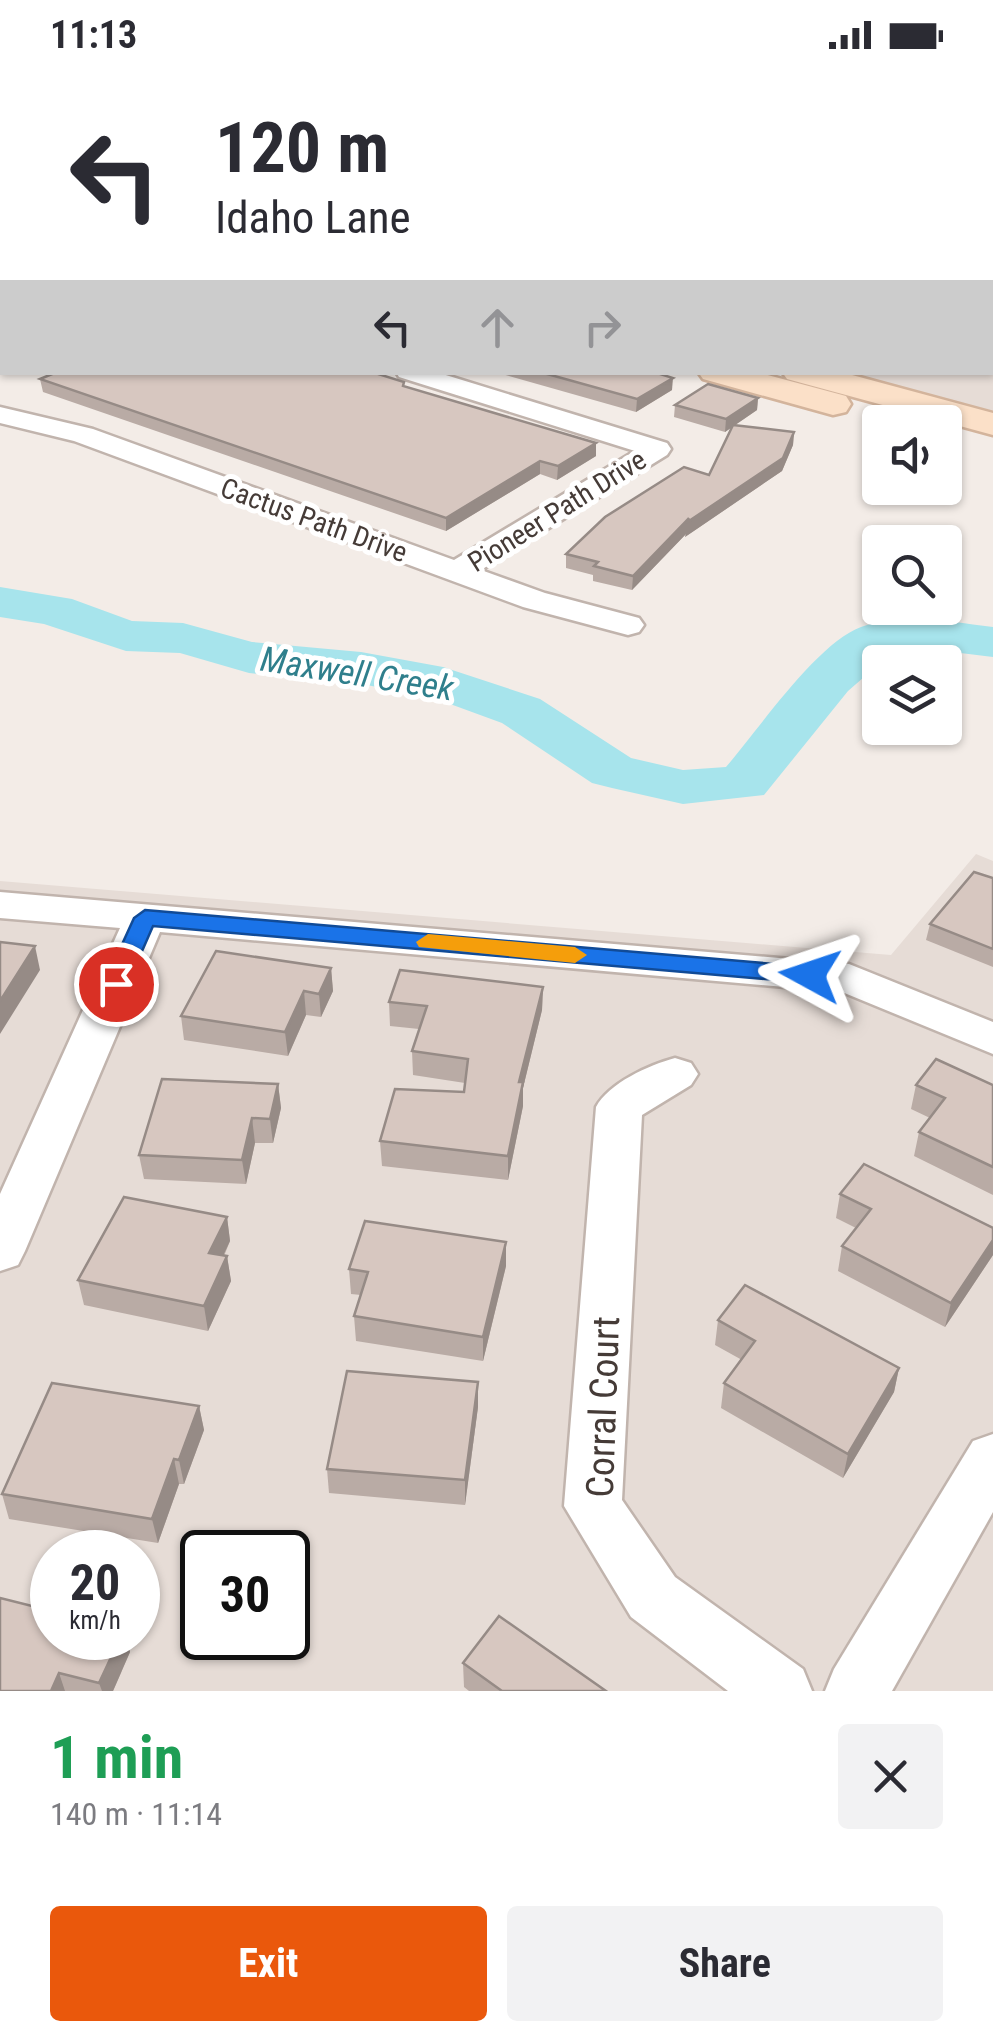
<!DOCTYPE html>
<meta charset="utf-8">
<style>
:root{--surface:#fff;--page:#f2f2f3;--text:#2b2b33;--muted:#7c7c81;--accent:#ea580c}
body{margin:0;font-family:"Roboto Condensed",sans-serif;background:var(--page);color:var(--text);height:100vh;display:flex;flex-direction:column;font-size:38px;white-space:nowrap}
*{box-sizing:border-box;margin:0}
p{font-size:32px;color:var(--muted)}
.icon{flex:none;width:55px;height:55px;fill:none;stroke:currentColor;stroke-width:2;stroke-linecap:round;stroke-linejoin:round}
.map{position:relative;height:1621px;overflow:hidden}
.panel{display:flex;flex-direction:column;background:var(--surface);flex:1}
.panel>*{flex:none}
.hud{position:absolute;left:0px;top:0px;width:995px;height:305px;box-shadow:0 2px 8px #0004;background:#fff;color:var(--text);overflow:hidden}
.fabs{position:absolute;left:862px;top:335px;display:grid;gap:20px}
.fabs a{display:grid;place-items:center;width:100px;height:100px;border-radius:10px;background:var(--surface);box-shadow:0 2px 8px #0004;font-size:50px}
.speed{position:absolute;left:30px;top:1460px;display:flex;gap:20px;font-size:50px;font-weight:700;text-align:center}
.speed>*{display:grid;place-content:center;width:130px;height:130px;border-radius:50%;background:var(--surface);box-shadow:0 2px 8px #0004;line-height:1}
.speed small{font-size:25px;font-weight:400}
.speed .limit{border:5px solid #111;border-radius:15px;background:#fff;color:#111}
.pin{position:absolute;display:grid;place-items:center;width:85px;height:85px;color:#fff;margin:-42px;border:5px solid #fff;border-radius:50%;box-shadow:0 2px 10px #0007}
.me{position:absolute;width:110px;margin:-55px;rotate:275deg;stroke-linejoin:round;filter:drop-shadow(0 0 8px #0008)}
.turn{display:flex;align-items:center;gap:35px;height:210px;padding:0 50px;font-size:45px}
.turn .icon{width:130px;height:130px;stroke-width:2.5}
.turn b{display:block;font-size:70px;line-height:85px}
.lanes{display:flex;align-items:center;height:95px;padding:0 50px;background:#0003;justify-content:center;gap:50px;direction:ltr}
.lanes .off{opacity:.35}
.round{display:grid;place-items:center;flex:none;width:105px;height:105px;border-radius:10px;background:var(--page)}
.summary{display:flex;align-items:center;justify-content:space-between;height:170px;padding:0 50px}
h1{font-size:60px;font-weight:700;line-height:75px;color:#1e9e55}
.primary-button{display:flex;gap:20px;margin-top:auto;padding:20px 50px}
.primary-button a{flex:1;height:115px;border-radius:10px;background:var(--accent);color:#fff;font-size:40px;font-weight:700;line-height:115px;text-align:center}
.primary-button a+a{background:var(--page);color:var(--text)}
.status{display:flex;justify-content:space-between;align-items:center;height:70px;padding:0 50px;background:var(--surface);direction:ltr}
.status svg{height:28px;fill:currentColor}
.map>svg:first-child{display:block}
.residential{fill:#e6dcd6;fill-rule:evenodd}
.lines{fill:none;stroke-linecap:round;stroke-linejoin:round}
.river{fill:#a7e4ec;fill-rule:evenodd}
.lane-casing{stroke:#c1b4ad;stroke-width:5}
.street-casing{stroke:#c1b4ad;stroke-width:5}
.secondary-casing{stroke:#d3b49c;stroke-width:5}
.lane{fill:#fff;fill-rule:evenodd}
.street{fill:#fff;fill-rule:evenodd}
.secondary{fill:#fbe0c8;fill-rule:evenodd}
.wall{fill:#b9aba5}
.shaded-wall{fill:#968b86}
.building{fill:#d7c7c0;stroke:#968b86;stroke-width:2.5}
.route{fill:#1a73e8;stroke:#114b97;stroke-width:2.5}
.slow{fill:#f59e0b}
.labels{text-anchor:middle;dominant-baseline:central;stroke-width:10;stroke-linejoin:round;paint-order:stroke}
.far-street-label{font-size:28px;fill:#453b37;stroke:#fff}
.water-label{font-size:35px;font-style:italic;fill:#2f7f8c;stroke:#fff}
.near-street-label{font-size:38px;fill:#453b37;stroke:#fff}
</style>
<div class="status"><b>11:13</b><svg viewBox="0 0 49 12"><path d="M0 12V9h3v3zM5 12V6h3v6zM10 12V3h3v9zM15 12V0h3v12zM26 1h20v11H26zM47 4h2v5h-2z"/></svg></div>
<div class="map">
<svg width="993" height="1621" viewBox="0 0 993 1621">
<rect width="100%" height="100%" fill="#f3ece7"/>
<g class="residential">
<polygon points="593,0 993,0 993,341 844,303 992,302 992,2 586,2"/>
<path d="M976,784l17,7v830h-993v-810l891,74zM52,1482h86v86h-86zM202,1482h86v86h-86z"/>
</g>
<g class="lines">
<path class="river" d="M0,517l72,12 60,22 51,2 69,19 109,10 82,15 97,32 91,59 52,12 43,-3c32,-37 91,-124 135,-140 42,-16 89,-5 132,0v30l-57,-7 -42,1 -46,40 -84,104 -81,9 -71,-16 -20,-5 -90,-60 -71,-26 -70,-13 -112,-11 -69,-20 -54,-2 -82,-27 -44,-7z"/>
<g class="lane-casing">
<g id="lane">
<polygon points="462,0 474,0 476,2 460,2"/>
<rect x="0" y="208" width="2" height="7"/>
</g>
</g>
<g class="street-casing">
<g id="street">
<polygon points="396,302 436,302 667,373 671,379 667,385 481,500 545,523 639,548 644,555 639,562 628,565 523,537 74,371 0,353 0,337 93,359 454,490 635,381 399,307"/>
<polygon points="0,822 849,894 993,952 993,984 842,922 160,862 25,1181 18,1195 0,1201 0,1124 120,858 0,848"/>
<path d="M675,988l16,5 7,11 -7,11 -49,30 -20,385 53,77 128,92 9,22h-84l-97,-74 -67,-111 32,-399c13,-24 53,-42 79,-49z"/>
<polygon points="993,1364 993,1442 892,1621 825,1621 834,1599 973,1371"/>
</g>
</g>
<g class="secondary-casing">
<g id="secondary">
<polygon points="0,97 2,98 2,114 0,113"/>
<polygon points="698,302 756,302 846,326 851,334 846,342 833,345 703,309"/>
<polygon points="782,302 841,302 993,343 993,365 787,309"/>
</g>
</g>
<use href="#lane" class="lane"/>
<use href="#street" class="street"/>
<use href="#secondary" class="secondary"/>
</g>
<g class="wall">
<polygon points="0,0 458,0 450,2 2,2 2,52 0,52"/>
<polygon points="57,302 379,302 376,304 404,316 596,386 557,410 540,404 446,461 43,322 40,309"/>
<polygon points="502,302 654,302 672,320 636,342 502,304"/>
<polygon points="758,328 757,340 735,355 794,362 793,375 782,401 685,467 686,464 632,520 593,511 593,505 566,498 566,484 709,405 732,357 725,362 674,347 675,335"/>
<polygon points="993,808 993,897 926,870 930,854"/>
<polygon points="331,898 333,921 321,947 306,945 288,986 184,970 181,946"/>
<polygon points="543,917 542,940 523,1018 523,1036 508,1110 382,1096 380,1071 464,1022 465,1013 413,1005 412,981 419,959 390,956 389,932"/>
<polygon points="278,1014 281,1038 273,1073 255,1073 246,1114 144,1109 139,1085"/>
<polygon points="916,1015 993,1015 993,1125 914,1086 919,1062 930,1048 911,1039"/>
<polygon points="840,1124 993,1158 993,1185 945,1257 838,1201 842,1176 856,1158 836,1148"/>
<polygon points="227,1147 230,1171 224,1186 227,1186 231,1211 208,1261 84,1235 78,1210"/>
<polygon points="506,1172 506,1196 483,1291 356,1271 354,1246 361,1225 351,1224 349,1199"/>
<polygon points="718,1250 899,1298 894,1322 843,1408 721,1338 724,1313 742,1290 715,1275"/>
<polygon points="199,1336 204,1360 184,1414 179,1414 158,1473 9,1449 2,1424"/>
<polygon points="478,1337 465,1435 329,1423 327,1399"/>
<polygon points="120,1568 126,1568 130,1582 113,1621 0,1621"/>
<polygon points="463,1593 606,1621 469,1621 464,1617"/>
</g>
<g class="shaded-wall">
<polygon points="426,0 458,0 450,2 426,2"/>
<polygon points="673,308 672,320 636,342 637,329"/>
<polygon points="758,328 757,340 725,362 726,349"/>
<polygon points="794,362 793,375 782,401 685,467 686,464 632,520 633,506 689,448"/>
<polygon points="596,373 596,386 557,410 558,396"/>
<polygon points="540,391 540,404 446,461 446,448"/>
<polygon points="35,876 40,900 0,964 0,931"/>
<polygon points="331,898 333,921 321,947 319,924"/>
<polygon points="543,917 542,940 523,1018 523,1036 508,1110 508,1086 519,1012"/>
<polygon points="304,921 306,945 288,986 285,962"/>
<polygon points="278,1014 281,1038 273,1073 270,1049"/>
<polygon points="252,1048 255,1073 246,1114 242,1090"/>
<polygon points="227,1147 230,1171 213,1207 209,1183"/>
<polygon points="993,1170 993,1185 945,1257 951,1233"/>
<polygon points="506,1172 506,1196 483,1291 483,1267"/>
<polygon points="227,1186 231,1211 208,1261 204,1236"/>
<polygon points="899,1298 894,1322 843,1408 848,1384"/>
<polygon points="478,1312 478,1337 465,1435 465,1410"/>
<polygon points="199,1336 204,1360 184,1414 179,1390"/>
<polygon points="174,1389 179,1414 158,1473 152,1449"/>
<polygon points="120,1568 126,1568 130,1582 113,1621 102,1621 99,1613"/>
<polygon points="59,1603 65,1621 51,1621"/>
</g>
<g class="building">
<polygon points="0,0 403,0 395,2 2,2 2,42 0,41"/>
<polygon points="617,0 993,0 993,7 992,2 611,2"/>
<polygon points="992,143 993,143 992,236"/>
<polygon points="57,302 372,302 404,312 403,316 596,373 558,396 540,391 446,448 40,309"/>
<polygon points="540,302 654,302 673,308 637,329"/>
<polygon points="708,314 758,328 726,349 675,335"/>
<polygon points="733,355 794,362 783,388 686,453 689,448 633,506 594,496 598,492 566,484 605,447 684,397 709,405"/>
<polygon points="974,802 993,808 993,879 930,854"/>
<polygon points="0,872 35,876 0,931"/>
<polygon points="216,881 331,898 319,924 304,921 285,962 181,946"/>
<polygon points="400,900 543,917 519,1012 523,1012 508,1086 380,1071 395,1019 464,1022 468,989 412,981 427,936 389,932"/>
<polygon points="936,989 993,1015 993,1097 919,1062 945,1028 916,1015"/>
<polygon points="162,1009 278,1014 270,1049 252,1048 242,1090 139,1085"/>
<polygon points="864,1094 993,1158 993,1170 951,1233 842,1176 871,1139 840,1124"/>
<polygon points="124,1127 227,1147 209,1183 227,1186 204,1236 78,1210"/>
<polygon points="365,1151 506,1172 483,1267 354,1246 368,1202 349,1199"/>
<polygon points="745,1215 899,1298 848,1384 724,1313 755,1271 718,1250"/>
<polygon points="347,1301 478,1312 465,1410 327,1399"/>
<polygon points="52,1313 199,1336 179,1390 174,1389 152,1449 2,1424"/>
<polygon points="0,1528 52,1541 52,1568 120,1568 99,1613 59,1603 51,1621 0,1621"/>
<polygon points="499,1546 606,1621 502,1621 463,1593"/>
</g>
<polygon class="route" points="145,840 810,897 822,905 810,913 153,856 125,920 108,920 104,914 134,848"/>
<polygon class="slow" points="428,864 575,877 587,885 575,893 419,877 416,872"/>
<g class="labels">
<g class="far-street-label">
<text transform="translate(557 441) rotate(-32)">Pioneer Path Drive</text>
<text transform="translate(314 450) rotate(20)">Cactus Path Drive</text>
</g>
<g class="water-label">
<text transform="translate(357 604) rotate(9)">Maxwell Creek</text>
</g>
<g class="near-street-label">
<text transform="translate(603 1337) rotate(-88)">Corral Court</text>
</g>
</g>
</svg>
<div class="fabs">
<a><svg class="icon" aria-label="sound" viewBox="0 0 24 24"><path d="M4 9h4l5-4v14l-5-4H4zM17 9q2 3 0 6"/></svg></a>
<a><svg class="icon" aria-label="search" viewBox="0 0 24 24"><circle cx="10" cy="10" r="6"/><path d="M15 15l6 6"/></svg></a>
<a><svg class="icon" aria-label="layers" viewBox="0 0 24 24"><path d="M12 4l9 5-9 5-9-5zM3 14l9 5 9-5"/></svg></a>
</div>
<div class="speed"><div>20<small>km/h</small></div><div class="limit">30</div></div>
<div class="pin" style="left:116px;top:914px;background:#d93025"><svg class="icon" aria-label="arrive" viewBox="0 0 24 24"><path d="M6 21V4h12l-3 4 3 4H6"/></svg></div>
<svg class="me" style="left:810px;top:905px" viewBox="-20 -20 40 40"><path d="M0-17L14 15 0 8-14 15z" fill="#1a73e8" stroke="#fff" stroke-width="4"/></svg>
<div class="hud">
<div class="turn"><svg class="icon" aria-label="left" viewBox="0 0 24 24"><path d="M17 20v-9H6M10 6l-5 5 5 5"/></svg><div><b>120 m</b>Idaho Lane</div></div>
<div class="lanes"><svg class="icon" aria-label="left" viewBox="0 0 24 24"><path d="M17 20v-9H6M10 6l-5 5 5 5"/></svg><svg class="icon off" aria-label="ahead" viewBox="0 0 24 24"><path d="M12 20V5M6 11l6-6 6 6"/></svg><svg class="icon off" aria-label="right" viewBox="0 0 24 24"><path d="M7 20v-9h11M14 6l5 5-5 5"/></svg></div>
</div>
</div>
<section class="panel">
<div class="summary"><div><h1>1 min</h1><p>140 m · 11:14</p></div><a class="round"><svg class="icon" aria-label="close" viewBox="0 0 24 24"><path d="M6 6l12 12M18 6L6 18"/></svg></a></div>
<div class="primary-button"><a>Exit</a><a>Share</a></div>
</section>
